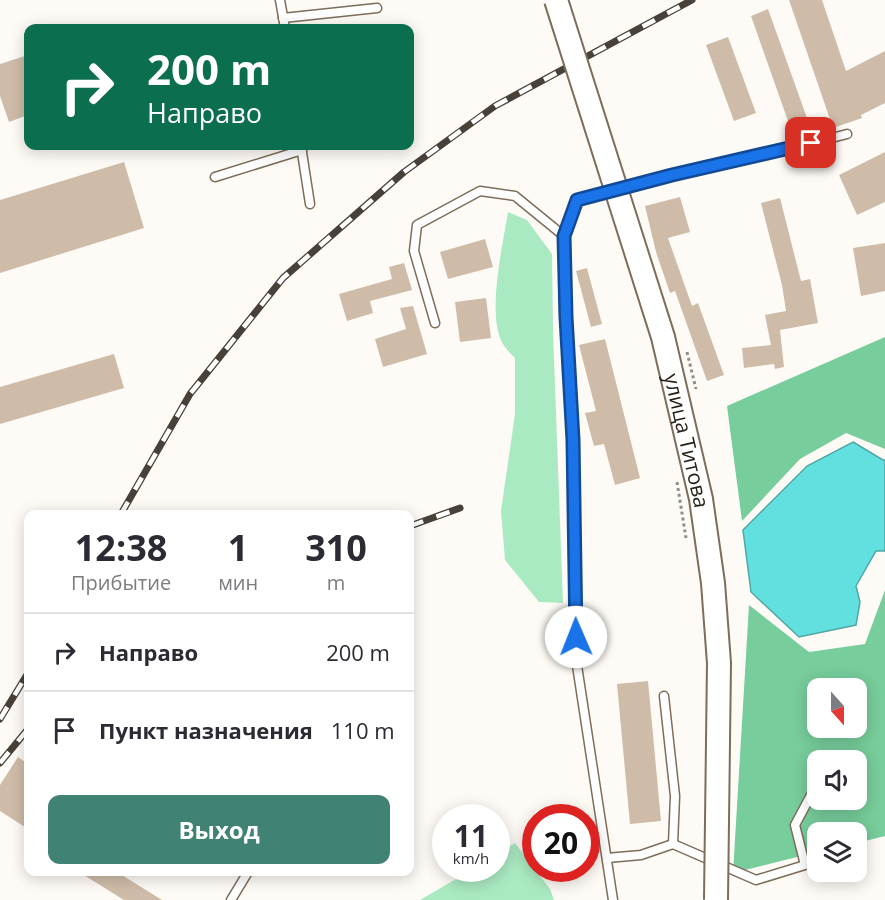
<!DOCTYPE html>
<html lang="ru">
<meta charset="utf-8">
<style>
:root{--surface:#fff;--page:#f2f2f3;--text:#2b2b33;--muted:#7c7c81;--line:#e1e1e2;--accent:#408273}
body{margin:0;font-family:"Open Sans",sans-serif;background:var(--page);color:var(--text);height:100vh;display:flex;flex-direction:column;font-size:22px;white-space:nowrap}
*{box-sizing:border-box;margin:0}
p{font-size:20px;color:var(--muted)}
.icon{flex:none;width:33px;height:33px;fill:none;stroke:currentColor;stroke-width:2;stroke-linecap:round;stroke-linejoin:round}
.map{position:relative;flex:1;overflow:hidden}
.details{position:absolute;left:24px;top:510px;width:390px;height:366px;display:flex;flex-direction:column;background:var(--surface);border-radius:12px;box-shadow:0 3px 15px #0003}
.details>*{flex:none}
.top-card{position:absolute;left:24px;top:24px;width:390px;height:126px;border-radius:12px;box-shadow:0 3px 15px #0003;background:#0b6e4f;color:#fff;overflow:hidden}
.needle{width:39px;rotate:159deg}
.buttons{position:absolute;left:807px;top:678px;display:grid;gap:12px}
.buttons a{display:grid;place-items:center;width:60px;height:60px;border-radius:12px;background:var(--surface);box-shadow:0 3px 15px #0003;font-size:30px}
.speed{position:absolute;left:432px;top:804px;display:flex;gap:12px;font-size:30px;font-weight:700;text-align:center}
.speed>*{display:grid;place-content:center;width:78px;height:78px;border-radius:50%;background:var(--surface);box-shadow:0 3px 15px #0003;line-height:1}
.speed small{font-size:15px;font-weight:400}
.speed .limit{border:9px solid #d22;background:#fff;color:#111}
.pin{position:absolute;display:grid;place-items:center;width:51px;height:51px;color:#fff;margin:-26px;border-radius:12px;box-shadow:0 3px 9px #0006}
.me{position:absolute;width:66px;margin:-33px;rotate:359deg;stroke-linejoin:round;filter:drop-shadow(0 0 4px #0008)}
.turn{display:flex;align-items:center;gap:21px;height:126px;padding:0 24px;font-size:27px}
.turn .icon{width:78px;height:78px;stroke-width:2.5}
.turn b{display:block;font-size:42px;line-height:51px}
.eta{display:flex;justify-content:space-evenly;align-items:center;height:102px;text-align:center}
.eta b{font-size:36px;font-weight:700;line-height:42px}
.action{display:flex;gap:12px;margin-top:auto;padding:12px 24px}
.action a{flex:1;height:69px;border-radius:12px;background:var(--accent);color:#fff;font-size:24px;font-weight:700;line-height:69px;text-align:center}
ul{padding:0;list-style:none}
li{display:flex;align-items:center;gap:18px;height:78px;padding:0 24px;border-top:2px solid var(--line)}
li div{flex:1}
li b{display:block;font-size:22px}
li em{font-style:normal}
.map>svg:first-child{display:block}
.green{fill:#aaeac2}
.forest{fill:#77cd9b;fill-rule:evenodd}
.water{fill:#62e0e0;stroke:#50a7a4;stroke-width:1.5}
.building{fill:#cebca8}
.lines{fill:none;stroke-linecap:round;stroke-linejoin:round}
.lane-casing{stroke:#7d6d5a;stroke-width:11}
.lane{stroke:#fff;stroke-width:8}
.rail-casing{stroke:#47413a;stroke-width:7}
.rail{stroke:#fff;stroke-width:4.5;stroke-dasharray:14;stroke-linecap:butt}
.secondary-bridge-casing{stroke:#7d6d5a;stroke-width:26;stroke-linecap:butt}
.path-bridge{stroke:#918d86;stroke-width:3;stroke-dasharray:3 3;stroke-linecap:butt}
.secondary-bridge{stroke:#fff;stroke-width:22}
.route-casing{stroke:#114b97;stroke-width:15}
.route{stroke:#1a73e8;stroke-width:10}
.labels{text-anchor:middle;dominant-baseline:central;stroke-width:5;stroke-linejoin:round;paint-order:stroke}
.street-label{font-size:21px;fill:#272119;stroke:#fff}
</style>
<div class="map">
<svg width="885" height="900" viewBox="0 0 885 900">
<rect width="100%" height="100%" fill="#fefbf6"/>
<g class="green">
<path d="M508,212l19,8 25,34 1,77 10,272 -24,-1 -34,-42 -4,-49 14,-97v-56c-4,-4 -9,-9 -12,-14 -17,-28 0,-100 5,-132z"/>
<polygon points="515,843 550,889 554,900 420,900 473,869 496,868 497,854"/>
</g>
<g class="forest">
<polygon points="885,337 885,449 846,433 800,459 742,521 727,406"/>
<path d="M885,590v246l-28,7 -1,-11h-38l-1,20 -84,21 16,-268 60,47 56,-8zM818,688h38v40h-38zM818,760h38v40h-38z"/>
</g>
<polygon class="water" points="853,442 883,460 885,460 885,551 876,551 856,586 860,602 856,625 799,637 751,592 743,530 807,466"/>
<g class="building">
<polygon points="789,0 822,0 846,71 885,51 885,103 861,115 862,118 833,128"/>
<polygon points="768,9 812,132 794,138 751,16"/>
<polygon points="728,37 756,113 734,121 706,45"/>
<polygon points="28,55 28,115 9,122 0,96 0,64"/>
<polygon points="885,152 885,202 857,215 839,175"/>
<polygon points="124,162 144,228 0,273 0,200"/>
<polygon points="680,197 690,232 668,238 692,306 698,303 724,375 707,381 675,291 670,293 656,252 645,206"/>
<polygon points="780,198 801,281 810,279 818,323 780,330 784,367 775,369 774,364 744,368 742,348 771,345 765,315 786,311 782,285 761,203"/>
<polygon points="485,239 493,267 448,279 440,252"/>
<polygon points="885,243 885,291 861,296 853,248"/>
<polygon points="404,263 412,290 370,301 373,313 347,321 339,294 392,279 389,267"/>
<polygon points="587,268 602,324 591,327 576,271"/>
<polygon points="486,298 491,338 460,342 455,302"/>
<polygon points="413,306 427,354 383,367 375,339 406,329 400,308"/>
<polygon points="605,339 640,478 615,485 604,444 594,446 585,413 596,411 579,345"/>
<polygon points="114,354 124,388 0,424 0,387"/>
<polygon points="648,681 661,821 630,824 617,684"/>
<polygon points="18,757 28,764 28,829 0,811 0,785"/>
<polygon points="79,872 117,872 162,900 124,900"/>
</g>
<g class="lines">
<g class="lane-casing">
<g id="lane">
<polyline points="280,0 285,28"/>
<polyline points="283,18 377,8"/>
<polyline points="301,146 310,204"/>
<polyline points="215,177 302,150"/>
<polyline points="564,236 577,200 672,175 794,148 847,134"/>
<polyline points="435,323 414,251 417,225 480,191 515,196 564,236 566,317 573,440 576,659 613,900"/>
<polyline points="673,844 756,880 805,865 795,825 818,782"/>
<polyline points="607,858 641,855 673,844 675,796 664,696"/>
<polyline points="231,900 248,872"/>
</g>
</g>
<use href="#lane" class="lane"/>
<g class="rail-casing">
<g id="rail">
<polyline points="121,514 190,394 283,278 404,172 495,106 692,0"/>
<polyline points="410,526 460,508"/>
<polyline points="0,719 28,673"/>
<polyline points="0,763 28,729"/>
</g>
</g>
<use href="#rail" class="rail"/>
<g class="secondary-bridge-casing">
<g id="secondary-bridge">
<path id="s1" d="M556,0l107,337 38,162 12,84 6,80 -3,237"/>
</g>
</g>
<g class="path-bridge">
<polyline points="687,352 696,389"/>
<polyline points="677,482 686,538"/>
</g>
<use href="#secondary-bridge" class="secondary-bridge"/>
</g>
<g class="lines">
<g class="route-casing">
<polyline id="route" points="576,637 573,440 566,317 564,236 577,200 672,175 811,143"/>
</g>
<use href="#route" class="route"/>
</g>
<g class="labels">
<g class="street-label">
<text stroke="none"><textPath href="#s1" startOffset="460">улица Титова</textPath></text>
</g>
</g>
</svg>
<div class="buttons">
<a><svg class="needle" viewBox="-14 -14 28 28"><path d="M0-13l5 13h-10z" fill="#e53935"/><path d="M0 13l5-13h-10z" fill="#7c7c81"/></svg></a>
<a><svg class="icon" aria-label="sound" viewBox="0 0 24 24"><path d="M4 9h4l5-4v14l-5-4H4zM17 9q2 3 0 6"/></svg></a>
<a><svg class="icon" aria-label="layers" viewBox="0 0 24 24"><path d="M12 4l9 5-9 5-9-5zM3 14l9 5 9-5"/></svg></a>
</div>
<div class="speed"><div>11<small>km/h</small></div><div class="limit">20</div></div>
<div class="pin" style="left:811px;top:143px;background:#d93025"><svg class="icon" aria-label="arrive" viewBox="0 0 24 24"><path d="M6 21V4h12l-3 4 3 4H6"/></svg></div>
<svg class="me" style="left:576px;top:637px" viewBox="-20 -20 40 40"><circle r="19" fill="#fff"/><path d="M0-13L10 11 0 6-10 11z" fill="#1a73e8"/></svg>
<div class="top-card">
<div class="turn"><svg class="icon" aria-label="right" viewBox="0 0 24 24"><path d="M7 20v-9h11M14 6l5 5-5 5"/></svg><div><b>200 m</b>Направо</div></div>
</div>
<section class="details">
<div class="eta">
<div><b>12:38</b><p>Прибытие</p></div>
<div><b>1</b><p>мин</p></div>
<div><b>310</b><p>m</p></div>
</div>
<ul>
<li><svg class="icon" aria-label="right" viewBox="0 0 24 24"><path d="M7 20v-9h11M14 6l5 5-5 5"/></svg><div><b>Направо</b></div><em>200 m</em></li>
<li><svg class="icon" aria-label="arrive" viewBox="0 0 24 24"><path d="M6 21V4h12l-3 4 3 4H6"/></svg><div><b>Пункт назначения</b></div><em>110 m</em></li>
</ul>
<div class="action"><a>Выход</a></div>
</section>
</div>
